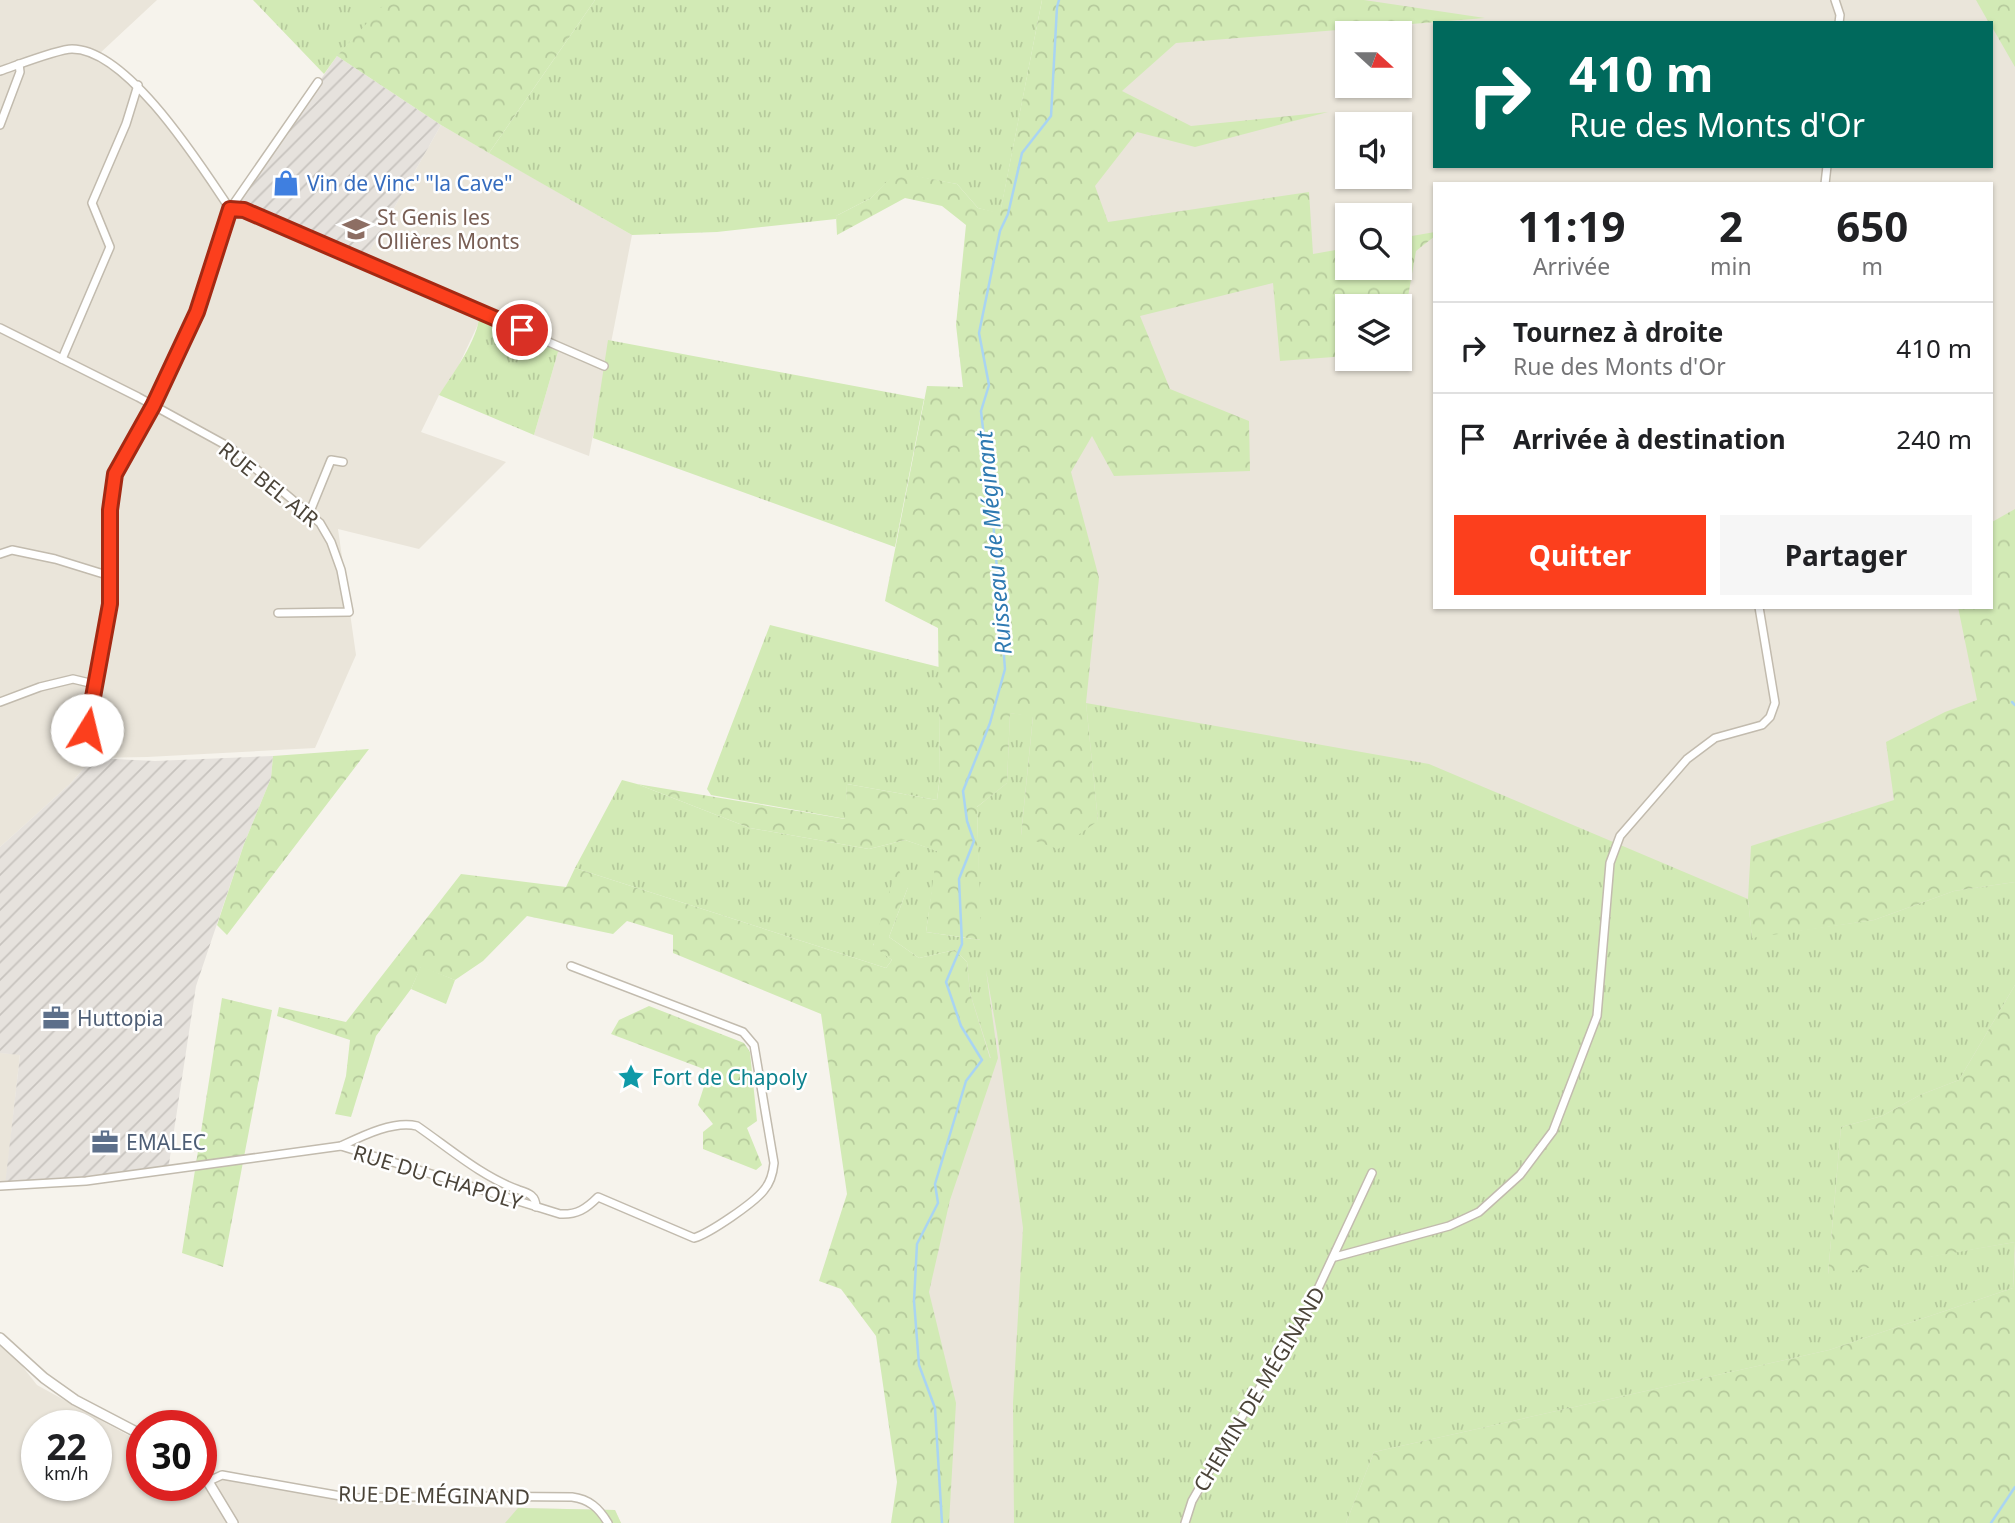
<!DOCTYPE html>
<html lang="fr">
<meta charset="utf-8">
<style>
:root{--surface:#fff;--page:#f6f6f6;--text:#202124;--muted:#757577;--line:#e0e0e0;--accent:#fc3f1d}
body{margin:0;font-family:"Noto Sans",sans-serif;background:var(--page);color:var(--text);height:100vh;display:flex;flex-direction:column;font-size:26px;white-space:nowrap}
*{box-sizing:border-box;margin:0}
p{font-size:23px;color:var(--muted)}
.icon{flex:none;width:38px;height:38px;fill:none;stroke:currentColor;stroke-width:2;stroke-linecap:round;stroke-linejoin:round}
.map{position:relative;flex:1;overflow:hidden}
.side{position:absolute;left:1433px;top:182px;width:560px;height:427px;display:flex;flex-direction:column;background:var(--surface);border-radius:0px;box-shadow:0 2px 5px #0004}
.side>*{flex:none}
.guide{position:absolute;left:1433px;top:21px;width:560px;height:147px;border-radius:0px;box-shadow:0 2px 5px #0004;background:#00695c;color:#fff;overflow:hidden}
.needle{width:46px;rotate:111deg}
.controls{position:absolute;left:1335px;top:21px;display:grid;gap:14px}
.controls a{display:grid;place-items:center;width:77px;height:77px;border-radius:0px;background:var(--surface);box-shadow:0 2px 5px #0004;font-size:35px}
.speed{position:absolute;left:21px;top:1410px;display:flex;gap:14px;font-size:35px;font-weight:700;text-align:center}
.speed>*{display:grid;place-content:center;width:91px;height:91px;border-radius:50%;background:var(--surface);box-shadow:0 2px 5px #0004;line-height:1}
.speed small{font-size:18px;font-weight:400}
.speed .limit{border:10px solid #d22;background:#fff;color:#111}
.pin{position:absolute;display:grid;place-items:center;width:60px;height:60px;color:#fff;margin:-30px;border:4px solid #fff;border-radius:50%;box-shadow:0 2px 7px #0007}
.me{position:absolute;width:77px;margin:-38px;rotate:9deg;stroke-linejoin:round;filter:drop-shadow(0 0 5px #0008)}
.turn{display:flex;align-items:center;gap:24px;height:147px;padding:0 21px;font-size:32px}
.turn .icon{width:91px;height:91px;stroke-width:2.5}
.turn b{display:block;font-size:49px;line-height:60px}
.eta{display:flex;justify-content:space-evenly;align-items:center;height:119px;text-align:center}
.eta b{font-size:42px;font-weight:700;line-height:49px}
.primary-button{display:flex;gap:14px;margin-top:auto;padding:14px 21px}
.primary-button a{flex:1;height:80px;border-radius:0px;background:var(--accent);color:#fff;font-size:28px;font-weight:700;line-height:80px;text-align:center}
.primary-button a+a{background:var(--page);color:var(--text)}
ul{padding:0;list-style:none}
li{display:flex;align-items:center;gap:21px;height:91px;padding:0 21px;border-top:2px solid var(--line)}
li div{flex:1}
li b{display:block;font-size:26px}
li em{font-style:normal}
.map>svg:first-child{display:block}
.residential{fill:#eae5da;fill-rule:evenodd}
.industrial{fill:url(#industrial-furrows)}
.grass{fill:url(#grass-tufts)}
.forest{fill:url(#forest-crowns)}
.pitch{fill:#d2eab5}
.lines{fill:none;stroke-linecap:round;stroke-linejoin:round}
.stream{stroke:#a9d4f2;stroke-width:2.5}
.minor-casing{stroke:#c2bbae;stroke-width:10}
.tertiary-casing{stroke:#c2bbae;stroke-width:12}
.minor{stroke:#fff;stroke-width:7}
.tertiary{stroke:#fff;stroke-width:9}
.route-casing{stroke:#a42913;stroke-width:18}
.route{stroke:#fc3f1d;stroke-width:12}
.labels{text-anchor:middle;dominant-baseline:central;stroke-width:5;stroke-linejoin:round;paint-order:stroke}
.shop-label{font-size:21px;fill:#366cbe;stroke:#fff;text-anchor:start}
.education-label{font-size:21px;fill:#785e54;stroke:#fff;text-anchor:start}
.street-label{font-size:21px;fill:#4b4439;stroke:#fff}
.service-label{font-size:21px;fill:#4e5e75;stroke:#fff;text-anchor:start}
.culture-label{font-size:21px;fill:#0d838f;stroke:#fff;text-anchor:start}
.water-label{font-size:23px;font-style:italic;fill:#2e7ab2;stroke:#fff}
</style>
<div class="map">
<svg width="2015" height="1523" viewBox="0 0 2015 1523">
<defs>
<pattern id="industrial-furrows" width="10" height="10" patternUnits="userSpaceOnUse" patternTransform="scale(1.75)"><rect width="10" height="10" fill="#e6e2dd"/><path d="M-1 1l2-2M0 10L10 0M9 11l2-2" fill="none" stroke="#c7c3be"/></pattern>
<pattern id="grass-tufts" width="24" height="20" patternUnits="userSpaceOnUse" patternTransform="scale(1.75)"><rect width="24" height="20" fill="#d2eab5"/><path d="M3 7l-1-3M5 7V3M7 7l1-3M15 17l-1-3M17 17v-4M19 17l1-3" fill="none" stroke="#b6ca9c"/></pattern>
<pattern id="forest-crowns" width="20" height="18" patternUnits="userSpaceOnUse" patternTransform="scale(1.75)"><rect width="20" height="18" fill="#d2eab5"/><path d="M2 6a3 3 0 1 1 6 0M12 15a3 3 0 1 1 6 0" fill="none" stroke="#b6ca9c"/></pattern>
</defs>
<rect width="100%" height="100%" fill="#f6f3ec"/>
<g class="residential">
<polygon points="0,0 157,0 99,54 138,85 230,209 364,261 441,125 632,235 589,456 534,435 558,352 564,350 479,312 480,320 458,367 439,395 421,432 506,462 419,549 338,529 356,655 315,748 147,757 93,758 71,783 0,847"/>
<path d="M1062,0h953v1465l-47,58h-1023l-26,-222 44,-278zM1435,23h557v143h-557zM1348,33h52v53h-52zM1348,124h52v53h-52zM1435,184h557v423h-557zM1348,215h52v53h-52zM1348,306h52v53h-52z"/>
<polygon points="0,1053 20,1054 5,1190 0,1191"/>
<path d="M0,1338l37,47 105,58v43h59v-15l226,35 188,4 6,13h-621zM37,1426h59v60h-59z"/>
</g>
<g class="industrial">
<polygon points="337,56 441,125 364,261 230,209"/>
<polygon points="273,756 271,778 244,844 196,986 168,1170 5,1185 20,1055 0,1053 0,847 71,783 93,758 155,761"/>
</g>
<g class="grass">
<polygon points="253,0 390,0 337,56 324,74"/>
<polygon points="595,0 1042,0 1000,214 978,208 957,184 896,173 871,198 836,216 836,219 717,232 632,235 489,153"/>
<path d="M479,311l86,38 -7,3 -24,83 -95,-40c13,-20 43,-60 40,-84z"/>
<polygon points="608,340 924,399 895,547 593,438"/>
<polygon points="770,625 939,667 940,776 937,800 847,784 846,819 711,795 707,789"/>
<polygon points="1086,703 1429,764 1748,899 1752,937 1874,920 1954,891 2015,882 2015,985 1959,1080 1920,1095 1882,1116 1841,1127 1828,1274 2015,1242 2013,1288 1829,1350 1374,1452 1346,1523 1014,1523 1013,1403 1023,1228 997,1033 986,970 998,1058 991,1059 970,993 967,962 955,950 919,958 889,937 908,887 873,945 892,960 886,968 575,868 622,780 637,784 750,828 869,849 905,840 938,851 926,932 980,940 977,807 1007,783 1010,713 1033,716 1021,835 1098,821"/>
</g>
<g class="forest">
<polygon points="388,0 595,0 489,153 441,125 337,56"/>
<polygon points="1042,0 1364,0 1485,18 1176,43 1122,91 1191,126 1328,112 1195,147 1137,132 1095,186 1108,222 1309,192 1313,254 1347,248 1348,268 1400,268 1400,238 1435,232 1435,236 1416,251 1401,337 1400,306 1348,306 1347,356 1280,361 1273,283 1140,316 1170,389 1249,421 1250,471 1114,476 1092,436 1071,472 1099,578 1086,703 1098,821 1058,849 1021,836 1033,717 1010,713 1007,783 977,807 981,940 926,932 937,851 905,840 869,849 750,828 637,784 845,819 847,784 937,800 940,776 938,628 885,601 927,386 963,387 956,325 966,225 942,206 905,198 837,235 836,216 871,198 896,172 957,184 978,208 1000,213"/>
<polygon points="1976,0 2015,0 2015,67 1992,27 1992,23 1989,23"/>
<polygon points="2015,509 2015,882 1954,891 1874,920 1752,938 1748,899 1751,846 1894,800 1886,742 1945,712 1977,700 1958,607 1992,607 1992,522"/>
<polygon points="369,749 227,935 217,925 244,844 271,778 273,756"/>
<polygon points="897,867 908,887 889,937 919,958 955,950 967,962 970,993 990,1058 998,1058 950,1200 929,1292 956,1403 949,1523 891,1523 897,1482 876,1336 841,1289 819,1281 847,1194 821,1014 673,953 673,935 627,921 613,934 527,916 483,961 455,980 421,967 411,989 376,1036 351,1117 335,1114 346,1076 350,1040 277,1016 279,1007 346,1022 461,874 566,887 575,868 886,968 892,960 873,946"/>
<polygon points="2015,985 2015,1242 1828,1275 1841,1127 1882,1116 1920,1095 1959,1080"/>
<polygon points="222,998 272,1010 223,1267 182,1253"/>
<polygon points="649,1006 744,1043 750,1052 757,1121 747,1128 762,1165 756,1170 703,1149 703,1132 713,1124 698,1105 709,1071 611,1034 619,1020"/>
<polygon points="2015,1255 2015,1523 1346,1523 1374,1452 1829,1350 2013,1288"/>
</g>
<g class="pitch">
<polygon points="421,966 455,980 446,1004 411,989"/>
<polygon points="518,1508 615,1510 621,1523 505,1523"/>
</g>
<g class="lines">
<g class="stream">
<polyline points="2012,702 2015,705"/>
<polyline points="942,1523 935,1408 919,1365 914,1301 917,1244 938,1203 935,1184 966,1081 982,1060 961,1026 946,982 962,944 959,879 974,841 967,821 963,791 990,723 1005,669 992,508 981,411 989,385 979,333 1000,231 1008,214 1022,153 1051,116 1057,7 1059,0"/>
<polyline points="1991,1523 2015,1487"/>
</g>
<g class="minor-casing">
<g id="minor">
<polyline points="1835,0 1840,15 1839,23"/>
<path d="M0,71c15,-5 58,-22 72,-22 56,0 129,117 158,160l14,1 360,156"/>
<polyline points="0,125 20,72 19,64"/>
<polyline points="1825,184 1827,166"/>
<polyline points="0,328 138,397 231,448 320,523 331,542 341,570 349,612 278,613"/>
<polyline points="62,359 110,247 92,203 126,124 138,85"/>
<polyline points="309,514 331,460 343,462"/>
<polyline points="0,554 12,550 55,559 110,576"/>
<polyline points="0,702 40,687 73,679 94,684"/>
<polyline points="84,749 110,604 110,510 115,474 153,406 197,312 230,209 318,82"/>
<path d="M341,1146l219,68c17,1 26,-5 38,-17l96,41c16,-5 60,-35 70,-48 7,-8 9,-17 10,-27l-20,-118 -11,-13 -172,-66"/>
<path d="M0,1186l86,-5 255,-35c21,-10 53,-26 76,-20 32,22 65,51 102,64 10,3 17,6 17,17"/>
<polyline points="1335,1257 1449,1226 1479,1212 1520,1175 1553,1131 1597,1016 1610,863 1620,836 1687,759 1715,738 1762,725 1770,717 1775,703 1759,607"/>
<path d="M209,1481l13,-6 130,23 113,-2 107,1c17,2 27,11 36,26"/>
<polyline points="1185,1523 1192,1501 1215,1461 1278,1358 1302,1323 1372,1173"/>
</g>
</g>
<g class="tertiary-casing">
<g id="tertiary">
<polyline points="0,1338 44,1378 75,1400 142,1435"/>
<polyline points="201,1470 233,1523"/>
</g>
</g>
<use href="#minor" class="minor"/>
<use href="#tertiary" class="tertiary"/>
</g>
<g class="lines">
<g class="route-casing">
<polyline id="route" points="87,730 110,604 110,510 115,474 153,406 197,312 230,209 244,210 522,330"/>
</g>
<use href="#route" class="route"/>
</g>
<defs>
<g id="shop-bare" transform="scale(2.1)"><path d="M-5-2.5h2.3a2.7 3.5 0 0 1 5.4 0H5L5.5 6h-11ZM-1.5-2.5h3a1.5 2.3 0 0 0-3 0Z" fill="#3f7fe0" stroke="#fff" stroke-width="2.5" paint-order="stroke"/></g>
<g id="school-bare" transform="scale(2.1)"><path d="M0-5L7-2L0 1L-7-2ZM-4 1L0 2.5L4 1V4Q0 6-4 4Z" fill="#8d6e63" stroke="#fff" stroke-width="2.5" paint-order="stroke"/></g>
<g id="office-bare" transform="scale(2.1)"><path d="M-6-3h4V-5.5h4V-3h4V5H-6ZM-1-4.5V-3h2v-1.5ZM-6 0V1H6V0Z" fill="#5c6f8a" stroke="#fff" stroke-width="2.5" paint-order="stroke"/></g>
<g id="sight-bare" transform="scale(2.1)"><path d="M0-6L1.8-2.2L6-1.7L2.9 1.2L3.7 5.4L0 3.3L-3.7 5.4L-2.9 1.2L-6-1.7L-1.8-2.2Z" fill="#0f9aa8" stroke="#fff" stroke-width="2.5" paint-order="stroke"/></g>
</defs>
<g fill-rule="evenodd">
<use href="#shop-bare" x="286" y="183"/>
<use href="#school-bare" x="356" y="229"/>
<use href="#office-bare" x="56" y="1018"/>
<use href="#sight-bare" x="631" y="1077"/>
<use href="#office-bare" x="105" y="1142"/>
</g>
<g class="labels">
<g class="shop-label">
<text x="307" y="183">Vin de Vinc' "la Cave"</text>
</g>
<g class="education-label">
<text x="377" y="217">St Genis les<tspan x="377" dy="24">Ollières Monts</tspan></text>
</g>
<g class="street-label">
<text transform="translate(269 484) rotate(39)">RUE BEL AIR</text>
<text transform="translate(438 1177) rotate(17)">RUE DU CHAPOLY</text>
<text transform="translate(1259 1389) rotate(-59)">CHEMIN DE MÉGINAND</text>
<text transform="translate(434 1495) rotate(1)">RUE DE MÉGINAND</text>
</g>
<g class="service-label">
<text x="77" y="1018">Huttopia</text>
<text x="126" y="1142">EMALEC</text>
</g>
<g class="culture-label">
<text x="652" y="1077">Fort de Chapoly</text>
</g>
<g class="water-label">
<text transform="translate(993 543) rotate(-95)">Ruisseau de Méginant</text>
</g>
</g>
</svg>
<div class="controls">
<a><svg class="needle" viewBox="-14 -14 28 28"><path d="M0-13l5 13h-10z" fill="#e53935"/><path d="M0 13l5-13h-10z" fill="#757577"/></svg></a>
<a><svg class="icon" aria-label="sound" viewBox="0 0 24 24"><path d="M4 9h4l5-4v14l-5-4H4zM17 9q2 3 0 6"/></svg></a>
<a><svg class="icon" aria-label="search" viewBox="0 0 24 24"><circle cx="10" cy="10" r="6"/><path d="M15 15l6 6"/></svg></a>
<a><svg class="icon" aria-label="layers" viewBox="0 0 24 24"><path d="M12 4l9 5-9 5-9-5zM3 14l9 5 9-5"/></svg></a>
</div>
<div class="speed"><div>22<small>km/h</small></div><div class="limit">30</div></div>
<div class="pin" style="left:522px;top:330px;background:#d93025"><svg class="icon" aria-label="arrive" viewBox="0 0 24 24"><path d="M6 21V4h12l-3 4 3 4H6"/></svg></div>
<svg class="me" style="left:87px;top:730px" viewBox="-20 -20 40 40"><circle r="19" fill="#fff"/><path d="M0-13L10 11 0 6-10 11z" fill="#fc3f1d"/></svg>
<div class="guide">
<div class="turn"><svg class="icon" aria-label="right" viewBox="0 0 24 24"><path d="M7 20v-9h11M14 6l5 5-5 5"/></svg><div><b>410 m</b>Rue des Monts d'Or</div></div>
</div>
<section class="side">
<div class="eta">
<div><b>11:19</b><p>Arrivée</p></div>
<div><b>2</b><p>min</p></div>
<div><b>650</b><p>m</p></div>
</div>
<ul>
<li><svg class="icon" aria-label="right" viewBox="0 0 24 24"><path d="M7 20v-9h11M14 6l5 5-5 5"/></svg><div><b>Tournez à droite</b><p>Rue des Monts d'Or</p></div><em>410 m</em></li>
<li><svg class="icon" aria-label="arrive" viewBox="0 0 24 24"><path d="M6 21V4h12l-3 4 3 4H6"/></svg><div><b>Arrivée à destination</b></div><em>240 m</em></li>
</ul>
<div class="primary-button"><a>Quitter</a><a>Partager</a></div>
</section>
</div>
